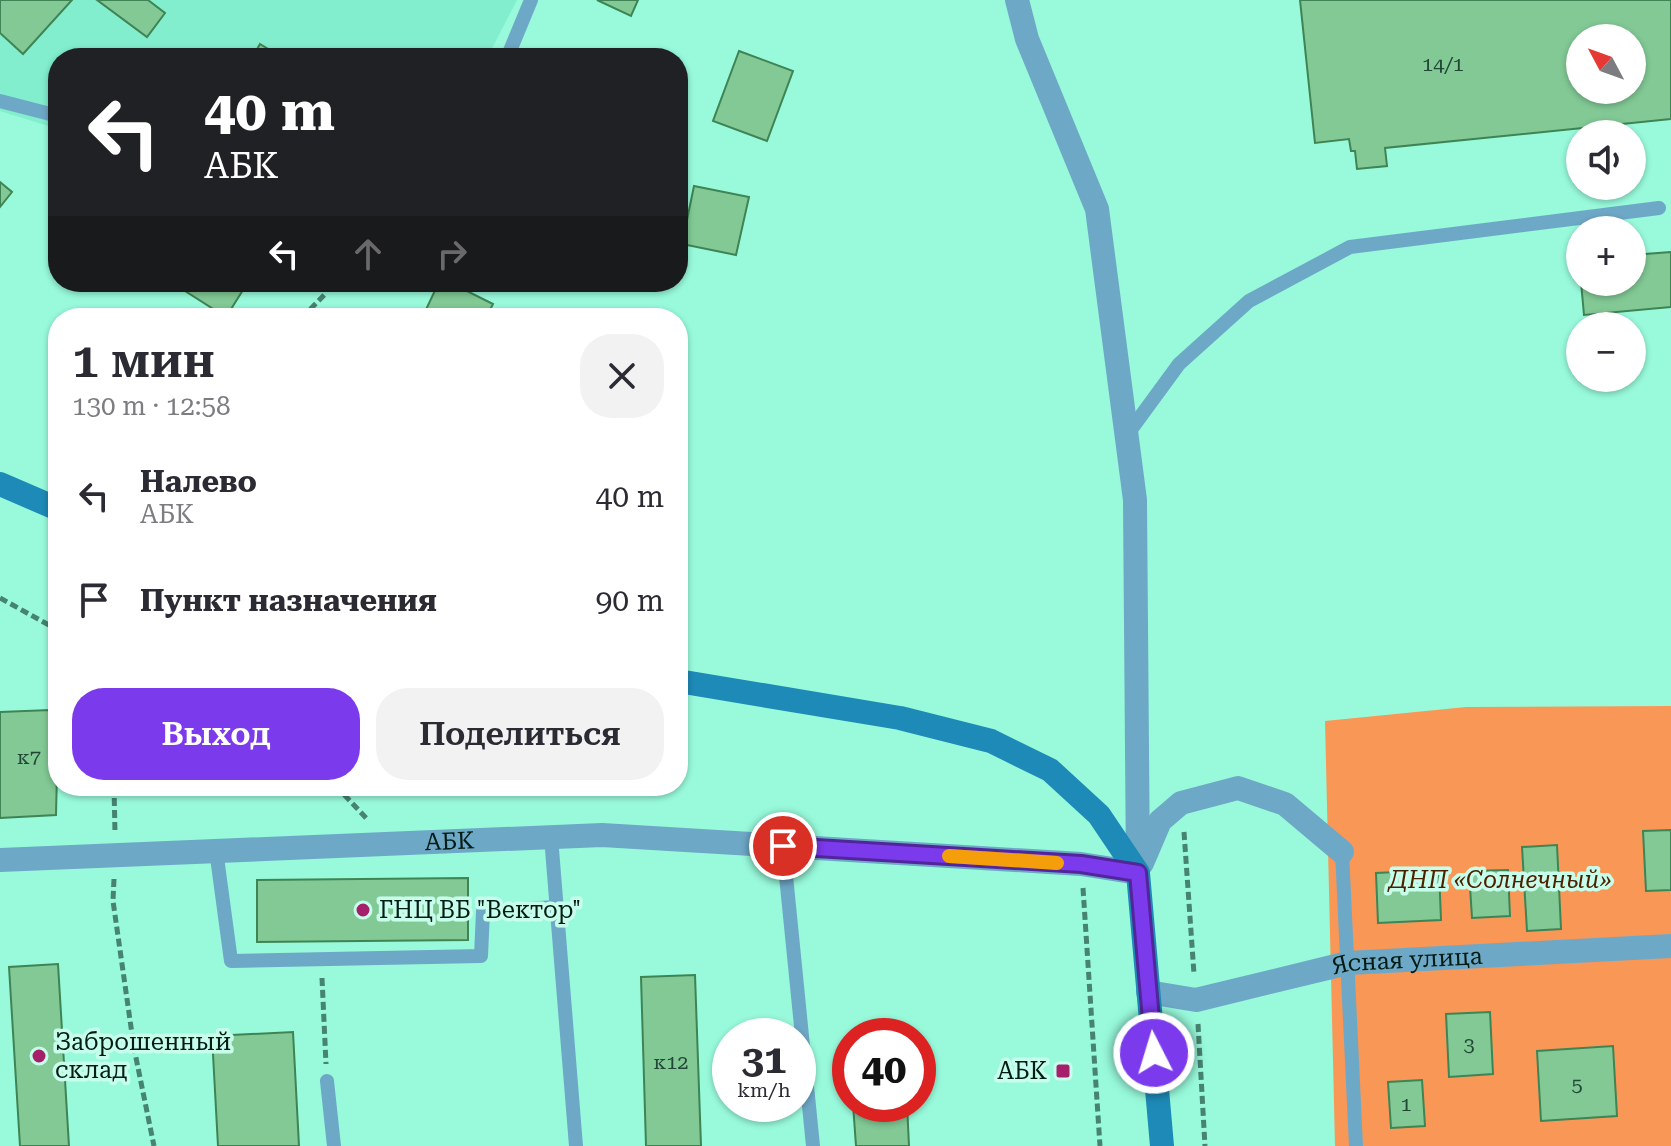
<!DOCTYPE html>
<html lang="ru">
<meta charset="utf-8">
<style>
:root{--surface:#fff;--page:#f2f2f3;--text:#2b2b33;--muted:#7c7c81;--accent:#7c3aed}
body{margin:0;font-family:"Roboto Serif",serif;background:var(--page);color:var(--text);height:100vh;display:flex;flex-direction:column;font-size:30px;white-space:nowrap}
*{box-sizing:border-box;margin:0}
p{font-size:26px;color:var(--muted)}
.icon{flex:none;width:44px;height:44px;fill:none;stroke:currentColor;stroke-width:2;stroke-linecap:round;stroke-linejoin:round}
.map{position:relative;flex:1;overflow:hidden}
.drawer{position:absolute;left:48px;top:308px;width:640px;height:488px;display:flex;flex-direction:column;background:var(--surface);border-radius:32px;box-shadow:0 2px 6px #0004}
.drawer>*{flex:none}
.guide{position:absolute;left:48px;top:48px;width:640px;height:244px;border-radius:32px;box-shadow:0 2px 6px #0004;background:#202124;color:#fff;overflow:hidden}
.needle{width:52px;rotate:311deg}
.controls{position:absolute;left:1566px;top:24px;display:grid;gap:16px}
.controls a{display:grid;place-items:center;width:80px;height:80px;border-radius:50%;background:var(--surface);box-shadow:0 2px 6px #0004;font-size:40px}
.speed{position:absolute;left:712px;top:1018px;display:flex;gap:16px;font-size:40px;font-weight:700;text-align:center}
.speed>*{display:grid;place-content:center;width:104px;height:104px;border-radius:50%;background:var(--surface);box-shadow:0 2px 6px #0004;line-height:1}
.speed small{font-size:20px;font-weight:400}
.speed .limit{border:12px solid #d22;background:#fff;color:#111}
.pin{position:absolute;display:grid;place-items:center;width:68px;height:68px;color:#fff;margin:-34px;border:4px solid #fff;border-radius:50%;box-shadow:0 2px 8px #0007}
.me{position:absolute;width:88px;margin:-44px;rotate:355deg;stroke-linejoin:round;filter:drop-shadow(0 0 6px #0008)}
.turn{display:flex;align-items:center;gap:28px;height:168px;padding:0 24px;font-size:36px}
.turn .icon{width:104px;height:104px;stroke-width:2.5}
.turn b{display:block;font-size:56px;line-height:68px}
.lanes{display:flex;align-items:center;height:76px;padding:0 24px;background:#0003;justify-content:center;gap:40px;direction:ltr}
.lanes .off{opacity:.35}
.round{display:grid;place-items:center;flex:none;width:84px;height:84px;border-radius:32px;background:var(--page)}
.overview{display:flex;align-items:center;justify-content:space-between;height:136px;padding:0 24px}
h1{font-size:48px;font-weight:600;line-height:60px}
.cta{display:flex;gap:16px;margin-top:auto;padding:16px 24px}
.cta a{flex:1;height:92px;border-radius:32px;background:var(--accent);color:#fff;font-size:32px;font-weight:600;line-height:92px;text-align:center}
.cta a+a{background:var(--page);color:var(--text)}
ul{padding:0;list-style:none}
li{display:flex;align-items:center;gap:24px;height:104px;padding:0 24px}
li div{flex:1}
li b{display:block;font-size:30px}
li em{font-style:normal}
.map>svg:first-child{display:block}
.built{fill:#82eecd}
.green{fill:#f99757}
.building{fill:#82c995;stroke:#3e8454;stroke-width:2;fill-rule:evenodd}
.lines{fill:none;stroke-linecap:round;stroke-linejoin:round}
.path{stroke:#468370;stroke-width:5;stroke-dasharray:8 4;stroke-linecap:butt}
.lane{stroke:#6ea8c7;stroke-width:14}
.street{stroke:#6ea8c7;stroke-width:24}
.secondary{stroke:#1d8ab7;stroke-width:24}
.route-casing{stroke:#51269a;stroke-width:20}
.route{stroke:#7c3aed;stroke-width:14}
.slow{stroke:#f59e0b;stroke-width:14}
.poi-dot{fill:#a51f6a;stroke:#c7feeb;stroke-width:3}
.labels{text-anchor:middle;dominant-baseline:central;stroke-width:7;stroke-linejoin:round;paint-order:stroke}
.number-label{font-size:20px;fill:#204835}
.street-label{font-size:24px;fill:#001d15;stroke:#c7feeb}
.park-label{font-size:24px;font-style:italic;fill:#4d2100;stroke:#c7feeb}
.poi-label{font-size:24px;fill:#001d15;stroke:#c7feeb;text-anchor:start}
</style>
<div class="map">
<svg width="1671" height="1146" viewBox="0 0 1671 1146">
<rect width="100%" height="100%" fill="#98fadb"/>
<polygon class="built" points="0,0 517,0 487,58 58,58 58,129 0,111"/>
<polygon class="green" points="1671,706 1671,1146 1335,1146 1325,721 1466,707"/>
<g class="building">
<polygon points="0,0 72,0 23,54 0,33"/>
<polygon points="97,0 148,0 165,13 147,37"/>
<polygon points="597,0 638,0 631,16"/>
<path d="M1300,0h371v119l-286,29 2,18 -30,3 -2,-18h-4l-2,-12 -34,4zM1580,38h52v52h-52z"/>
<polygon points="260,44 283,58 252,58"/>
<polygon points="739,51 793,71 767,141 713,121"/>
<polygon points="0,182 12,192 0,207"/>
<polygon points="694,186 749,197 736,255 682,244"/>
<polygon points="1671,252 1671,307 1584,315 1581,282 1632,282 1632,255"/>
<polygon points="171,282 248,282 226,317"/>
<polygon points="439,282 449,282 493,304 486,318 422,318"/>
<polygon points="50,710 51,730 58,730 56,815 0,818 0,712"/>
<polygon points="1671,830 1671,890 1646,891 1643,831"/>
<polygon points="1557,845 1561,929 1527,931 1522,847"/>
<polygon points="1439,870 1441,920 1378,923 1376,873"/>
<polygon points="1508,870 1510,916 1472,918 1469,871"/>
<polygon points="468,878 468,940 257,942 257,880"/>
<polygon points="58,964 69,1146 20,1146 9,967"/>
<polygon points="695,975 701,1146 646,1146 641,977"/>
<polygon points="1490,1012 1493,1074 1449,1077 1446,1014"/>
<polygon points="293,1032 299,1146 218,1146 212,1036"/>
<polygon points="1613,1046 1617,1116 1541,1121 1537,1051"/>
<polygon points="1422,1080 1425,1126 1391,1128 1388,1082"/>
<polygon points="853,1104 907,1104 909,1146 856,1146"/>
</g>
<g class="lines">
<g class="path">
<polyline points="302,318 326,293 328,282"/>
<polyline points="0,598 58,630"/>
<polyline points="114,786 115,833"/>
<polyline points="336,786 367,819"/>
<polyline points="1184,832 1194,974"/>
<polyline points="114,879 113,901 134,1048 154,1146"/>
<polyline points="1083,888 1100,1146"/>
<polyline points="322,978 326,1064"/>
<polyline points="1198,1024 1205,1146"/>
</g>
<g class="lane">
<polyline points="507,58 531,0"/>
<polyline points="0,101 58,116"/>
<polyline points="1127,435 1179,364 1249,301 1350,247 1659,208"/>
<polyline points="551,837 576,1146"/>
<polyline points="783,846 813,1146"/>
<polyline points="216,850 231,961 481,956 483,911 557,907"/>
<polyline points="1342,852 1356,1146"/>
<polyline points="327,1081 334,1146"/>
</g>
<g class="street">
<polyline points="1017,0 1027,39 1097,209 1135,500 1138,873"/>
<path id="s1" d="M0,860l602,-25 479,29 57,9"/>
<polyline points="1142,863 1160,821 1181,803 1238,788 1285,804 1342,852"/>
<path id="s2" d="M1148,992l48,8 152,-37 323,-17"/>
</g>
<g class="secondary">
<polyline points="0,484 58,509"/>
<polyline points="678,681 900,718 991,741 1050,770 1099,815 1138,873 1162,1146"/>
</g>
</g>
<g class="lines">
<g class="route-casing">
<polyline id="route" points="783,846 1081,864 1138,873 1154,1053"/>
</g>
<use href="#route" class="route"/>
<polyline class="slow" points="949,856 1057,863"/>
</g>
<g class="poi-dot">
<circle cx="363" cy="910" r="8"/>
<circle cx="39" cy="1056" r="8"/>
<rect x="1055" y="1063" width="16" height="16" rx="4"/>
</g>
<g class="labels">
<g class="number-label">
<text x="1443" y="64">14/1</text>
<text x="29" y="757">к7</text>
<text x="1469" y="1044">3</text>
<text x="671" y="1062">к12</text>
<text x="1577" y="1084">5</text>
<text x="1406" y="1104">1</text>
</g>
<g class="street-label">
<text stroke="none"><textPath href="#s1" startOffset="450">АБК</textPath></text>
<text stroke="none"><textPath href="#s2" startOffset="264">Ясная улица</textPath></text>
</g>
<g class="park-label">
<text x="1500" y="880">ДНП «Солнечный»</text>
</g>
<g class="poi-label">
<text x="379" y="910">ГНЦ ВБ "Вектор"</text>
<text x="55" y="1042">Заброшенный<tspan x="55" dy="28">склад</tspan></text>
<text x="1047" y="1071" text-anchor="end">АБК</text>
</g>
</g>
</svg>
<div class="controls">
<a><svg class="needle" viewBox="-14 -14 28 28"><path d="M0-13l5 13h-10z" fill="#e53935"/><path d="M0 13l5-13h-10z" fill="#7c7c81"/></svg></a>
<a><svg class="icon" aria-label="sound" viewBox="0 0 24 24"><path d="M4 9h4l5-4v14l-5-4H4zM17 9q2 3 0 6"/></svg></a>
<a>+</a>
<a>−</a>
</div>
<div class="speed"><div>31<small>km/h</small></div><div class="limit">40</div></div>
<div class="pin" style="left:783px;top:846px;background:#d93025"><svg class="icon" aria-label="arrive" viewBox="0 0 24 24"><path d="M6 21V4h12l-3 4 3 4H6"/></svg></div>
<svg class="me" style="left:1154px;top:1053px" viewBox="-20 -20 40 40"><circle r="17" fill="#7c3aed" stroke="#fff" stroke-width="3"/><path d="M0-11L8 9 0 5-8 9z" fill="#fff"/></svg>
<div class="guide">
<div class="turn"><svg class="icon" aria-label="left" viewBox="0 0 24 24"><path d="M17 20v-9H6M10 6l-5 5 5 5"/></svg><div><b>40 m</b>АБК</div></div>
<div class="lanes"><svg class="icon" aria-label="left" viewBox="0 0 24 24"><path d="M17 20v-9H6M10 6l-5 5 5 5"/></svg><svg class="icon off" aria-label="ahead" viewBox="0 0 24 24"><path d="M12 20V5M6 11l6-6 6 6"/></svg><svg class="icon off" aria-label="right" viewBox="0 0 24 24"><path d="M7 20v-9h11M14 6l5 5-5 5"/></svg></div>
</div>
<section class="drawer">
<div class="overview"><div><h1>1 мин</h1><p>130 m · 12:58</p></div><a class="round"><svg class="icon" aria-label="close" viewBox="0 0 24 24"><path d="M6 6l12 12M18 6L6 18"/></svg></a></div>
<ul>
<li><svg class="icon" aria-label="left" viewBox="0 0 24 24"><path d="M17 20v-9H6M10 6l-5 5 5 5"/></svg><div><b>Налево</b><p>АБК</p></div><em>40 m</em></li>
<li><svg class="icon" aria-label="arrive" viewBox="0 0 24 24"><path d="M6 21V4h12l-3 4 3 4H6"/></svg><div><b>Пункт назначения</b></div><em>90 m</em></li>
</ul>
<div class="cta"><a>Выход</a><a>Поделиться</a></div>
</section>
</div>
